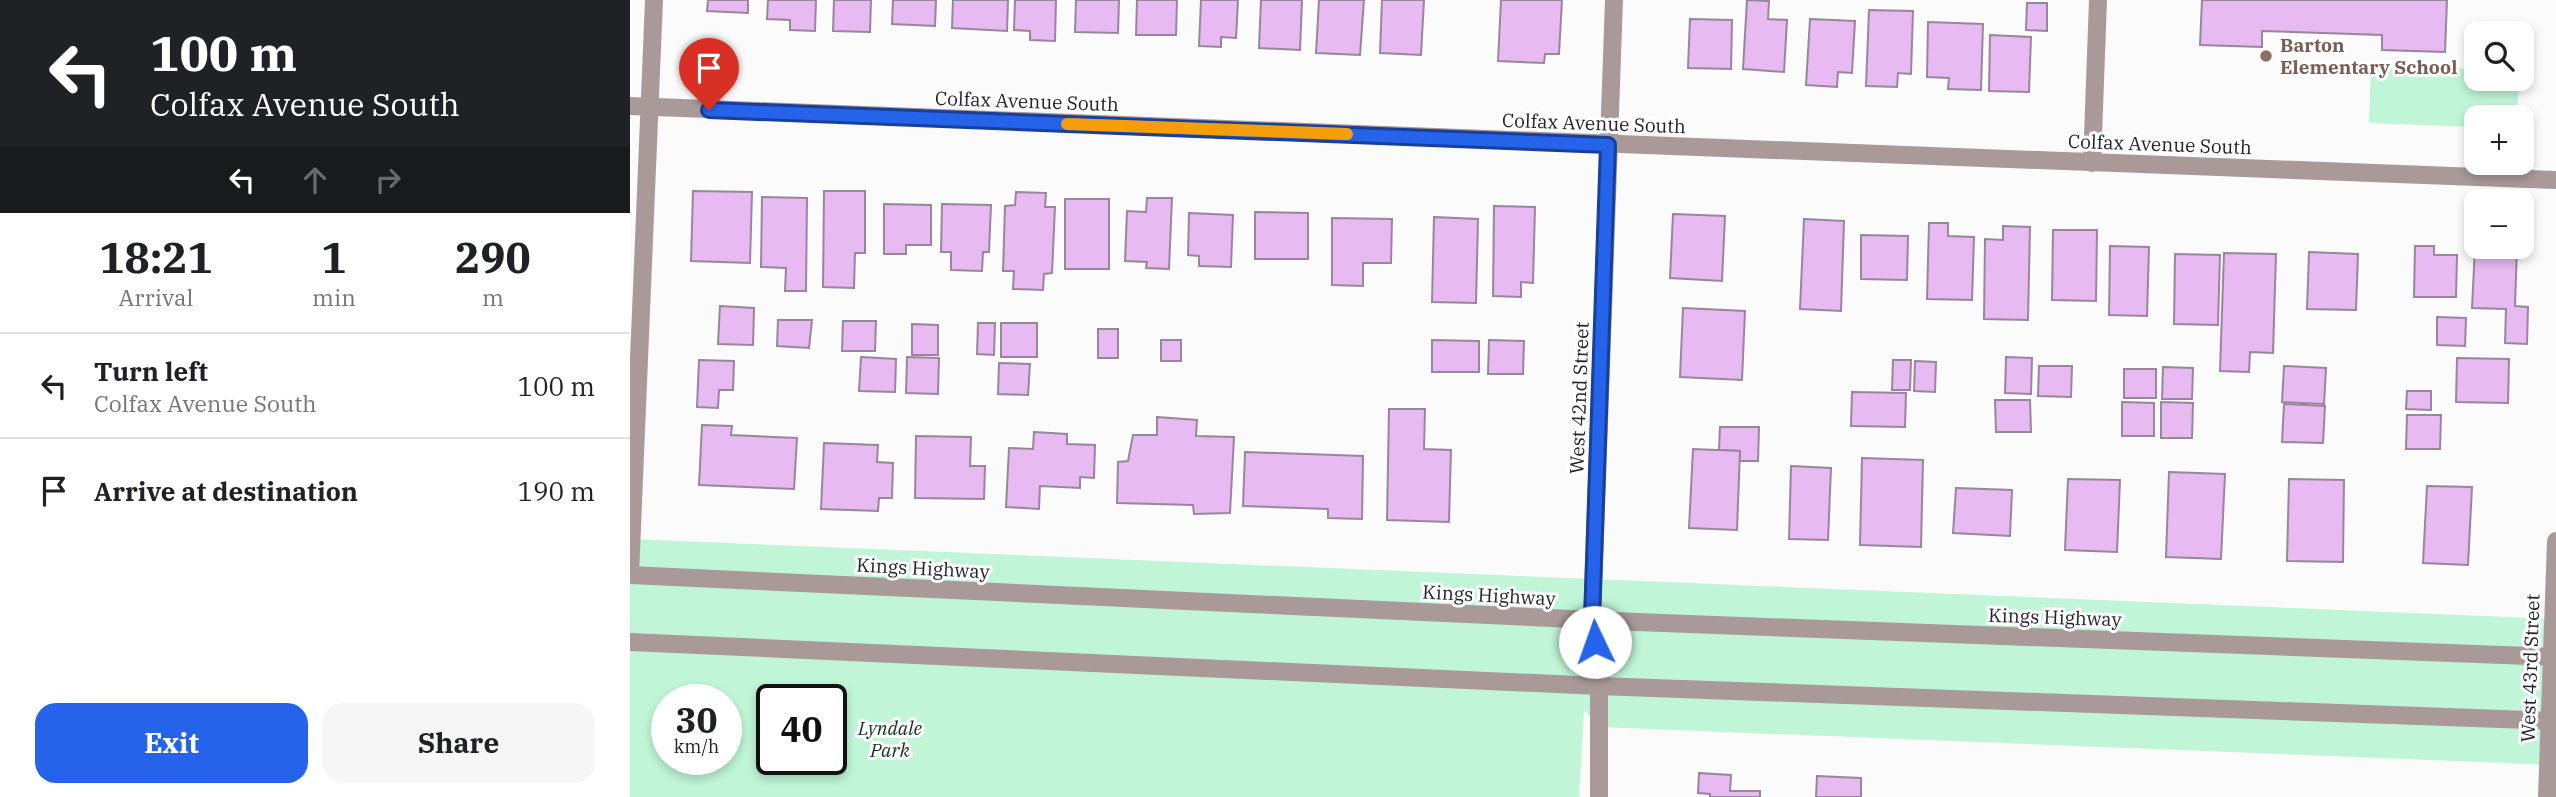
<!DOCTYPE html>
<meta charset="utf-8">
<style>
:root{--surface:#fff;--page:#f6f6f6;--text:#202124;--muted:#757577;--line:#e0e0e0;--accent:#2563eb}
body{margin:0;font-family:"IBM Plex Serif",serif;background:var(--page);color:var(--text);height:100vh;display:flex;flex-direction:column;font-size:26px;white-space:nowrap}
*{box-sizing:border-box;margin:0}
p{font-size:23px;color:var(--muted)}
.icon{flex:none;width:38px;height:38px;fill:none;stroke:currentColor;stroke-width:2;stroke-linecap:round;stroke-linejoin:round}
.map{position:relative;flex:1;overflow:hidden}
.side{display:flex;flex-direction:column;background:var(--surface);width:630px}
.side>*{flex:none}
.banner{background:#202124;color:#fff;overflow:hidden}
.controls{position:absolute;left:1834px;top:21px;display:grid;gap:14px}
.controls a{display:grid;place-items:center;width:70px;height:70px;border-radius:14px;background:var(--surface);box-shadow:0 4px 10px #0003;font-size:35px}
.speed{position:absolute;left:21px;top:684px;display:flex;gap:14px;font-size:35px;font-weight:700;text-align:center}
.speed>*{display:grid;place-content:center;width:91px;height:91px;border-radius:50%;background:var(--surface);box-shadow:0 4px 10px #0003;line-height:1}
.speed small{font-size:18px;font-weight:400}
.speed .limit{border:4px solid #111;border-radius:10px;background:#fff;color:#111}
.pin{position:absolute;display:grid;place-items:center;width:60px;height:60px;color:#fff;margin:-72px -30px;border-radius:50% 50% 50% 0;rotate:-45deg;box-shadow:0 0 7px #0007}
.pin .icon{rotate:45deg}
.me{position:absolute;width:77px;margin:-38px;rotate:357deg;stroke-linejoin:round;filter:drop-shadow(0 0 5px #0008)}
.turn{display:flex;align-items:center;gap:24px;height:147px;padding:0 35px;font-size:32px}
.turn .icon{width:91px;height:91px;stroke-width:2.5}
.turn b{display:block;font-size:49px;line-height:60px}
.lanes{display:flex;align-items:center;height:66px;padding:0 35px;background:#0003;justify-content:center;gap:35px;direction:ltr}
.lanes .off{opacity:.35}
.eta{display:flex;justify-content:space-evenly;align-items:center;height:119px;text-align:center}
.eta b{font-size:42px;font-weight:700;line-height:49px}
.cta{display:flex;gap:14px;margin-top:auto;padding:14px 35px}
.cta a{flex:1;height:80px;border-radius:21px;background:var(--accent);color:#fff;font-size:28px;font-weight:700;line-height:80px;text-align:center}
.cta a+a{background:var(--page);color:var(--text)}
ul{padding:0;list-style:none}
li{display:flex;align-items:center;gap:21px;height:105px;padding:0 35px;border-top:2px solid var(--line)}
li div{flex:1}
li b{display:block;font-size:26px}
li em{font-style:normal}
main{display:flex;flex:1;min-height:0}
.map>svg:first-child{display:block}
.green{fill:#c0f5d7;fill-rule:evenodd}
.building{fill:#e7baf2;stroke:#98869c;stroke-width:2}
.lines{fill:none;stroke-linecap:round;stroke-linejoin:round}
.minor{stroke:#a99a99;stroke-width:18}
.route-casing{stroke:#184099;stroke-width:18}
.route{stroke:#2563eb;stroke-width:12}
.slow{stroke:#f59e0b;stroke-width:12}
.education-dot{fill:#8d6e63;stroke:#fff;stroke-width:2.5}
.labels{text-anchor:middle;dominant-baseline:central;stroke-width:6;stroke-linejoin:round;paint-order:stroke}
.education-label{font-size:19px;font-weight:bold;fill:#785e54;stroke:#fff;text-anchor:start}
.street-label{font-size:19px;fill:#25222d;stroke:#fff}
.park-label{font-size:19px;font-style:italic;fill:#113121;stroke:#fff}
</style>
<main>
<section class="side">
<div class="banner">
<div class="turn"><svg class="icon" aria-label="left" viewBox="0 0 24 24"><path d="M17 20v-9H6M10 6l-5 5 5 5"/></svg><div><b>100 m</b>Colfax Avenue South</div></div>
<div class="lanes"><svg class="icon" aria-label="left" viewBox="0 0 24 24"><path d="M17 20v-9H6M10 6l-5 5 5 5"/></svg><svg class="icon off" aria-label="ahead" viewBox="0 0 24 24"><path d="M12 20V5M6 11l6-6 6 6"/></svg><svg class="icon off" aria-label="right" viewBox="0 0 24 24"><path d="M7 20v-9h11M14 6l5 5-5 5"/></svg></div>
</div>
<div class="eta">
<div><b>18:21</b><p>Arrival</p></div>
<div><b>1</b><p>min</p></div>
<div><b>290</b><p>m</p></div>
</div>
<ul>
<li><svg class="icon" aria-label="left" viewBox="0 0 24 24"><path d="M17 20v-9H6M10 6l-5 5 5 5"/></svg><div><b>Turn left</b><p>Colfax Avenue South</p></div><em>100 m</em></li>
<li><svg class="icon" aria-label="arrive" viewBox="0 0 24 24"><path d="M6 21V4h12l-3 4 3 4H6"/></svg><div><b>Arrive at destination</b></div><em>190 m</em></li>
</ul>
<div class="cta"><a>Exit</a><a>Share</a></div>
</section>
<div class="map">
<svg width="1926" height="797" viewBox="0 0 1926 797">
<rect width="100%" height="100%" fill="#fbfbfb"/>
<g class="green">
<polygon points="1741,66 1846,69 1846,79 1889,79 1887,117 1846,117 1846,127 1739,123"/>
<path d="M0,539l1926,80v146l-956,-38 -16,-17 -5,87h-949zM37,700h59v60h-59zM142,700h59v60h-59z"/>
</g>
<g class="building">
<polygon points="78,0 118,0 118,13 77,11"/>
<polygon points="138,0 186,0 185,31 160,30 160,20 137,19"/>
<polygon points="204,0 241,0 240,32 203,31"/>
<polygon points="263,0 306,0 305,26 262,24"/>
<polygon points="323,0 378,0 377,31 322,28"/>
<polygon points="385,0 426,0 425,41 400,40 400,31 384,30"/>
<polygon points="446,0 489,0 488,33 445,32"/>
<polygon points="507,0 547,0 546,35 506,35"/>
<polygon points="571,0 608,0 606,38 591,37 591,47 569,46"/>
<polygon points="631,0 672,0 670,50 629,48"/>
<polygon points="689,0 734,0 730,55 686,53"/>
<polygon points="752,0 794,0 791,55 750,53"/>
<polygon points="871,0 932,0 929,54 915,54 914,63 868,61"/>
<polygon points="1117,0 1139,1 1138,19 1157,20 1154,72 1113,69"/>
<polygon points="1572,0 1817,0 1815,52 1752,50 1752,35 1632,31 1632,47 1570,45"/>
<polygon points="1397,3 1417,3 1417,31 1396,30"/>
<polygon points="1239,10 1283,11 1281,74 1268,73 1267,87 1236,86"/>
<polygon points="1060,19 1102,20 1101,69 1058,68"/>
<polygon points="1180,19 1225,21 1222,73 1208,72 1207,87 1176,85"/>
<polygon points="1298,22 1353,24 1351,90 1318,89 1319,78 1297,77"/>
<polygon points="1360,35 1401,37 1399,92 1359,91"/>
<polygon points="63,191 122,192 120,263 61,261"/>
<polygon points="194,191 235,191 235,253 225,253 224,288 193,287"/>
<polygon points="386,192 416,193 415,207 425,207 422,273 414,274 413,290 383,289 384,271 373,271 375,206 385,205"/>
<polygon points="132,197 177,198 176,291 155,291 156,268 131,267"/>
<polygon points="517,198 542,198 539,269 516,268 517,262 495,261 497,211 516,212"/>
<rect x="435" y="199" width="44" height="70"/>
<polygon points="254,204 301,205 301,245 276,245 276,254 254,254"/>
<polygon points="312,204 361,205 359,252 353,252 352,271 321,270 321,252 311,252"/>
<polygon points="864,206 905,207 903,283 891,282 891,297 863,296"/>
<polygon points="625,212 678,213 678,259 625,259"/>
<polygon points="559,213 603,215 601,267 569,266 569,256 558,255"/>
<polygon points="1043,214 1095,216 1092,281 1040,278"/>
<polygon points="804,217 848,219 846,303 802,302"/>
<polygon points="702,218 762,219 761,263 733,263 733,286 702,285"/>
<polygon points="1174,219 1214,221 1211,311 1170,309"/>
<polygon points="1299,223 1318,223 1318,236 1344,237 1342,300 1297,299"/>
<polygon points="1373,226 1400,227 1398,320 1354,319 1355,239 1373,240"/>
<polygon points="1423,230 1467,230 1466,301 1422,300"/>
<polygon points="1231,235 1278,236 1277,280 1231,279"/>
<polygon points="1480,246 1519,247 1517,316 1479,315"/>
<polygon points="1785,246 1804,246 1804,255 1827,255 1826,297 1784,297"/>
<polygon points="1845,247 1887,248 1885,306 1898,307 1897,344 1875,343 1876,309 1842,308"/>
<polygon points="1679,252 1728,254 1726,310 1677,309"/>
<polygon points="1594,253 1646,254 1643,353 1620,352 1619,372 1590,371"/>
<polygon points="1545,254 1590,255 1588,325 1544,324"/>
<polygon points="90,306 124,308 123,345 88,344"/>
<polygon points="1053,308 1115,311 1112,380 1050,377"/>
<polygon points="1807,317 1836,318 1835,346 1807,345"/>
<polygon points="148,320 182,320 179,348 147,346"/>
<polygon points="213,321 246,321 245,351 212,351"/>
<polygon points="348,323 365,323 364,355 347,354"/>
<rect x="371" y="323" width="36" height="34"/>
<polygon points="282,324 308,325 308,355 282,355"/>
<rect x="468" y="329" width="20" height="29"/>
<rect x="531" y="340" width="20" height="21"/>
<polygon points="802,340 849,341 849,372 802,372"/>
<polygon points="859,340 894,341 893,374 858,374"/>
<polygon points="231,357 266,359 265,392 229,391"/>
<polygon points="277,357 309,358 308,394 276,393"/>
<polygon points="1376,357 1402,358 1401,394 1375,393"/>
<polygon points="1827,358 1879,359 1878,403 1826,402"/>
<polygon points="69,360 104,361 103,390 89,390 88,408 67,407"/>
<polygon points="1263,360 1281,360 1280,390 1262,390"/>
<polygon points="1285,361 1306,362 1305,392 1284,391"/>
<polygon points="369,363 400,364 398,395 368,394"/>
<polygon points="1409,366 1442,366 1441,397 1408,396"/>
<polygon points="1654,366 1696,368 1694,404 1652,402"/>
<polygon points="1533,367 1563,368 1562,399 1532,399"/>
<rect x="1494" y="369" width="32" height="29"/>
<polygon points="1777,391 1801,391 1801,410 1776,409"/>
<polygon points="1222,392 1276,393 1275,427 1221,426"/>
<polygon points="1365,400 1400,400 1401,432 1366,432"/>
<polygon points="1492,402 1524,403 1524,436 1492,436"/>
<polygon points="1531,402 1563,403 1562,438 1531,438"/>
<polygon points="1654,404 1695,406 1693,443 1652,442"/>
<polygon points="759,409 795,409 794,449 821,450 819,522 757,520"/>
<polygon points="1777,415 1811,415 1810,449 1776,449"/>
<polygon points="527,417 567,420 566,436 604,437 600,513 564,514 563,505 487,503 488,462 498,461 503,435 527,435"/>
<polygon points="72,425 102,426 101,435 167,438 164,489 69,485"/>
<polygon points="1090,427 1129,427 1128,461 1109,461 1110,451 1089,450"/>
<polygon points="404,432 437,434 437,444 465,445 464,478 450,477 450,488 410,486 409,509 376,507 379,448 403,449"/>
<polygon points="286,436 341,437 340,466 355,466 354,499 285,498"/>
<polygon points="194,443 248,445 247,462 263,463 262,498 249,498 248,511 191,509"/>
<polygon points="1063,449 1110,451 1107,530 1059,528"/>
<polygon points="615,452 733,456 732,519 698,518 698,509 613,506"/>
<polygon points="1232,458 1293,460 1291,547 1230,545"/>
<polygon points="1161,466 1201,468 1198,540 1159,539"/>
<polygon points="1539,472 1595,474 1591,559 1536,557"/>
<polygon points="1438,479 1490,480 1487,552 1435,550"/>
<polygon points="1659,479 1714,480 1713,562 1657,561"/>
<polygon points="1797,486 1842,487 1838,565 1793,563"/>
<polygon points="1326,488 1382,490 1380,536 1323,533"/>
<polygon points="1069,773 1101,775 1100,791 1130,791 1130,797 1080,797 1080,794 1068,793"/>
<polygon points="1187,776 1231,778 1231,797 1186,797"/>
</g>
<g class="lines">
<g class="minor">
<polyline points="24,0 0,575 1007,622 1926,657"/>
<polyline points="0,106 1926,180"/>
<polyline points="1462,163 1468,0"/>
<polyline points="0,642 969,686 1926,721"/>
<polyline points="969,797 969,686 962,620 984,0"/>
<polyline points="1917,797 1926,541"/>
</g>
</g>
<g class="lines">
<g class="route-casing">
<polyline id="route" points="79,110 978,145 962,620 965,642"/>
</g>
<use href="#route" class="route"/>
<polyline class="slow" points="437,124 717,134"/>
</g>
<circle class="education-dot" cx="1636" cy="56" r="7"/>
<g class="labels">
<g class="education-label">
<text x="1650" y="45">Barton<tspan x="1650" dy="22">Elementary School</tspan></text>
</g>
<g class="street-label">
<text transform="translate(397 101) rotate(2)">Colfax Avenue South</text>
<text transform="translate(964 123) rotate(2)">Colfax Avenue South</text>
<text transform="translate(1530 144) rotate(2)">Colfax Avenue South</text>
<text transform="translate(949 398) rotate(-88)">West 42nd Street</text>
<text transform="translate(293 568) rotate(3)">Kings Highway</text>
<text transform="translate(859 595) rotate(3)">Kings Highway</text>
<text transform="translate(1425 617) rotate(2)">Kings Highway</text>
<text transform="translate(1900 668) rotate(-88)">West 43rd Street</text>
</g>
<g class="park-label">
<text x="260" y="728">Lyndale<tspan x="260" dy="22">Park</tspan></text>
</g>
</g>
</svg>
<div class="controls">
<a><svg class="icon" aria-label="search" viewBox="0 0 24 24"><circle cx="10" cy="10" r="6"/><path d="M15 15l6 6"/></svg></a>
<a>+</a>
<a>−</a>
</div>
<div class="speed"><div>30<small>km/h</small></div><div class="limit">40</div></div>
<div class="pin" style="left:79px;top:110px;background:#d93025"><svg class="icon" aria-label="arrive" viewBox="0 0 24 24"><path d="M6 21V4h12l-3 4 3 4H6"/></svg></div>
<svg class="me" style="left:965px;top:642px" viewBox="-20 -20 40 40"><circle r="19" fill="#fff"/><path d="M0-13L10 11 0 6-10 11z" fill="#2563eb"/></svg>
</div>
</main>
